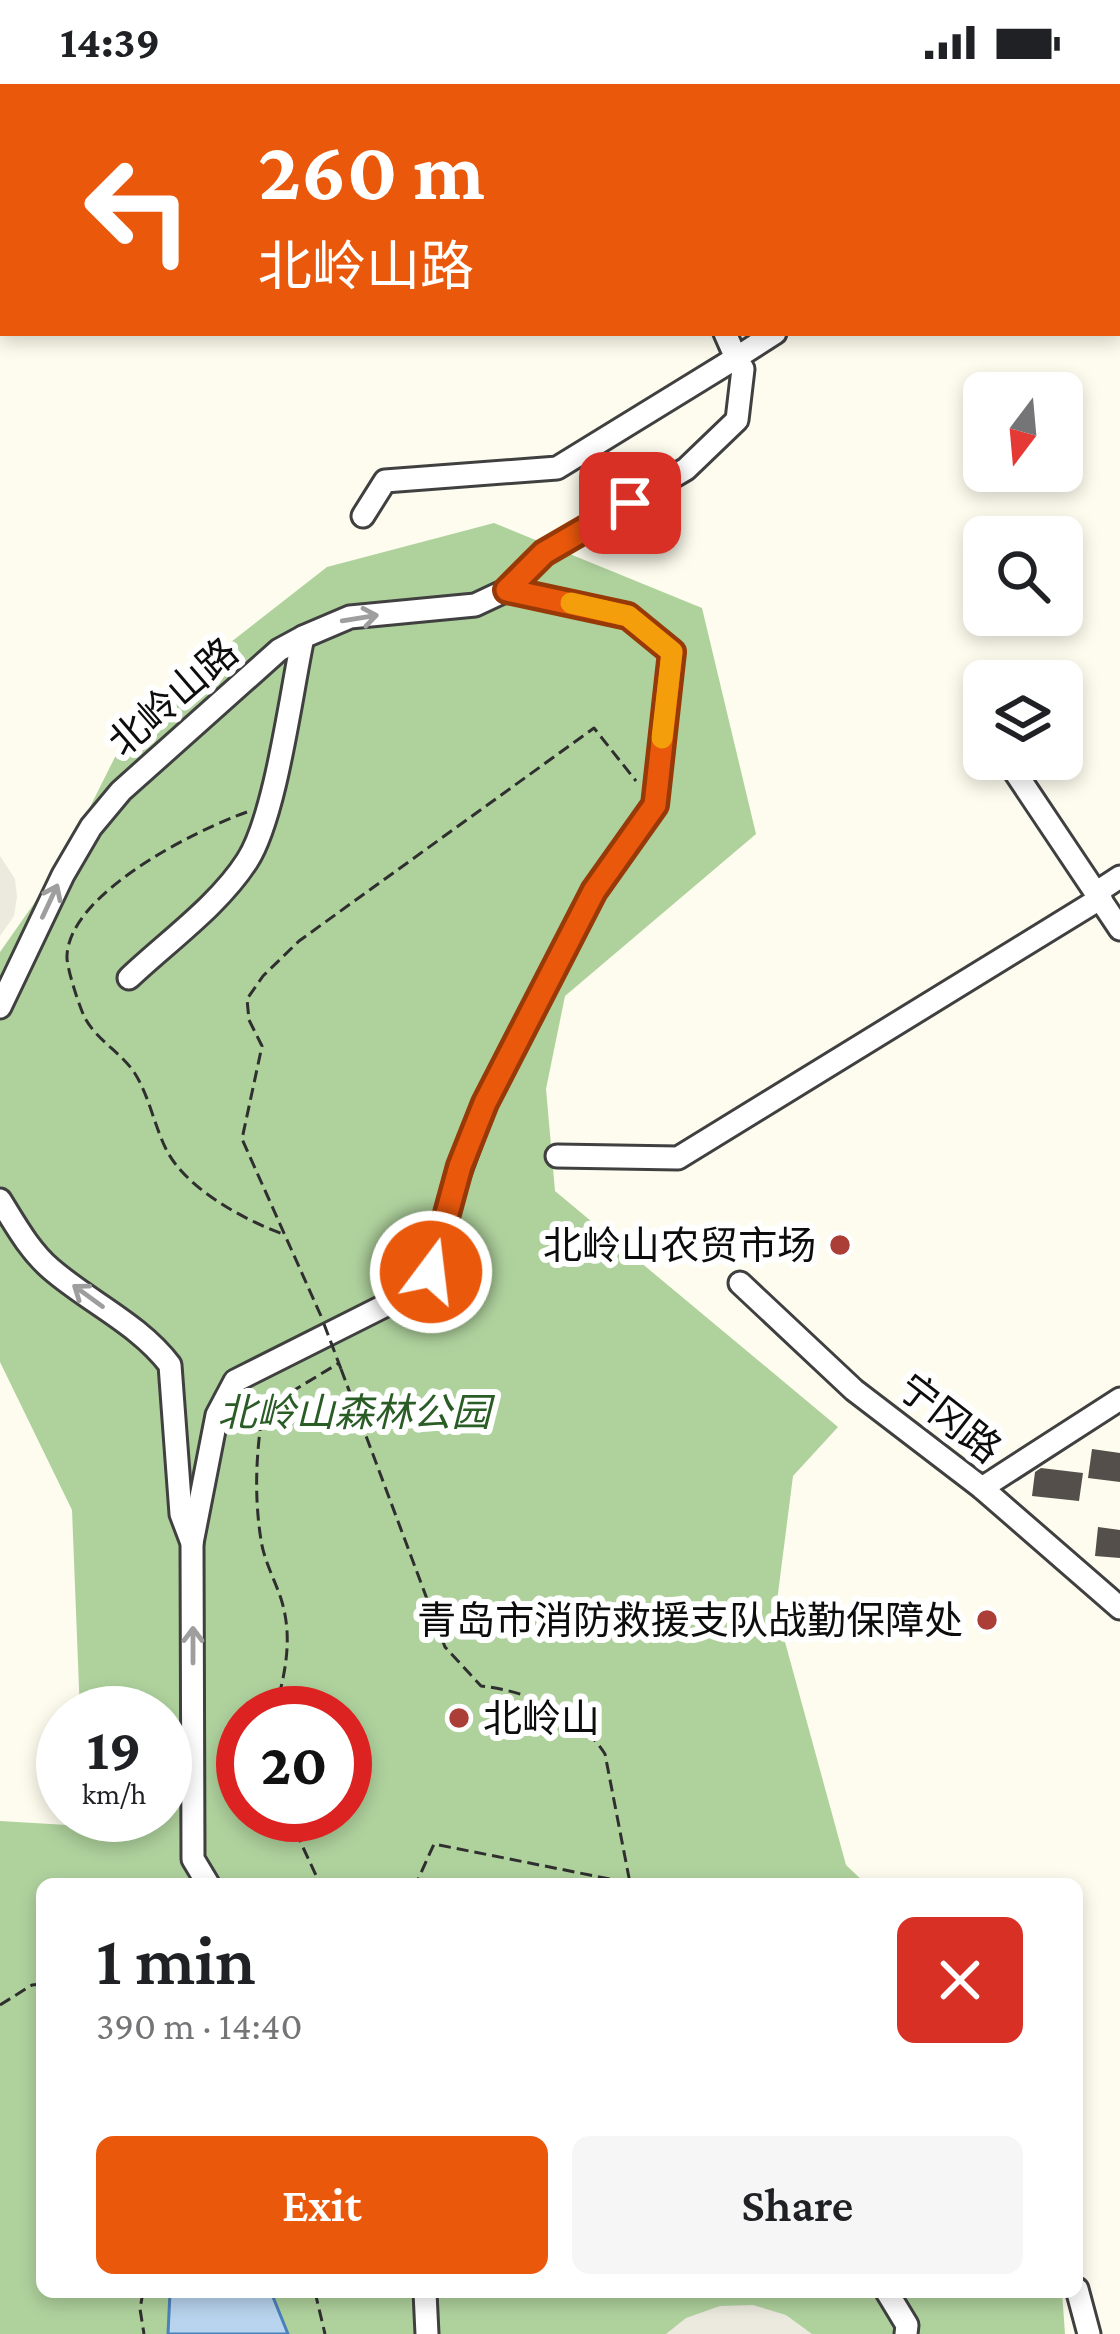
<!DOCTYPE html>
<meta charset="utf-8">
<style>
:root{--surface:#fff;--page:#f6f6f6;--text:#202124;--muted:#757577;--accent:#ea580c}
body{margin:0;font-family:"Crimson Pro","Noto Sans SC",serif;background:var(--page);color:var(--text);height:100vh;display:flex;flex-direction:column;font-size:45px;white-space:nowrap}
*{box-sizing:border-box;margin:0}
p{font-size:39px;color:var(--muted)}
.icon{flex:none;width:66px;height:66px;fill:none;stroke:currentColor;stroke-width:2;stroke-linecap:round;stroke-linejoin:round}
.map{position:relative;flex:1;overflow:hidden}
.drawer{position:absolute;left:36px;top:1794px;width:1047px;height:420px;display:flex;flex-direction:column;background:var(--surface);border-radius:18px;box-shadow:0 6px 18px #0003}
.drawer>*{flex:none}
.hud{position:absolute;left:0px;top:0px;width:1122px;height:252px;box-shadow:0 6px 18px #0003;background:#ea580c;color:#fff;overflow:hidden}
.needle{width:78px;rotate:196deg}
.buttons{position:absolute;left:963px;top:288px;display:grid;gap:24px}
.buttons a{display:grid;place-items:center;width:120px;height:120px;border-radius:18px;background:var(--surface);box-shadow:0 6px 18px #0003;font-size:60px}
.speed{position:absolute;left:36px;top:1602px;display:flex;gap:24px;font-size:60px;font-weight:700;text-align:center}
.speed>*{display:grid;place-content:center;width:156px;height:156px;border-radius:50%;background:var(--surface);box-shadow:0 6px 18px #0003;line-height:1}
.speed small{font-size:30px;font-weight:400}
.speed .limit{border:18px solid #d22;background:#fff;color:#111}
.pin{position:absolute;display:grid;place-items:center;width:102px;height:102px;color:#fff;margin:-51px;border-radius:24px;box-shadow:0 6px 18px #0006}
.me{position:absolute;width:132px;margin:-66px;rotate:15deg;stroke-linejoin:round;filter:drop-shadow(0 0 9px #0008)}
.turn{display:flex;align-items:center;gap:42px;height:252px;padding:0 60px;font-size:54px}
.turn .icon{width:156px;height:156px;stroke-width:2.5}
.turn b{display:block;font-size:84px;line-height:102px}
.round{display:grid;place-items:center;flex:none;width:126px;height:126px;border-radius:18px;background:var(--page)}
.head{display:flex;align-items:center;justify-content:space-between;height:204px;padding:0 60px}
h1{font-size:72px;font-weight:600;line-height:90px}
.button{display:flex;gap:24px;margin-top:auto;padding:24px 60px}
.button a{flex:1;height:138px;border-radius:18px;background:var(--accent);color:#fff;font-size:48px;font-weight:600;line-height:138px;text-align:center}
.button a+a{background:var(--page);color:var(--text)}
.status{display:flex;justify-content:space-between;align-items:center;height:84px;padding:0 60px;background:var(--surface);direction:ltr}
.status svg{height:33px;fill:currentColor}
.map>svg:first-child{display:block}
.forest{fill:#afd29d;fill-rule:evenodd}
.plaza{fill:#eceade}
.water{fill:#b9d4ee;stroke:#4a81bc;stroke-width:3}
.building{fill:#544f4a}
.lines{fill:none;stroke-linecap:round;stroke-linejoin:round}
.minor-casing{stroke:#404040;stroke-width:27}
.major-casing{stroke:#1e1e1e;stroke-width:30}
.path{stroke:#2f2f2f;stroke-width:3;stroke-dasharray:12 6;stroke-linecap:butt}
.minor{stroke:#fff;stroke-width:21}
.major{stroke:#e7d874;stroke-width:24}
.path-bridge{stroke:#2f2f2f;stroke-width:3;stroke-dasharray:12 6;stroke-linecap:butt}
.oneway{stroke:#9e9e9e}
.route-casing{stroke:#983908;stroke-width:30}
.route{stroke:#ea580c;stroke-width:21}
.slow{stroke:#f59e0b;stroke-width:21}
.poi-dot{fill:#ab3f37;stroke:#fff;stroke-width:4.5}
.labels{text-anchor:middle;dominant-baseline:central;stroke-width:12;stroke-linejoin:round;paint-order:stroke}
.street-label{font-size:39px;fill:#0d0d0d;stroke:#fff}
.poi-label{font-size:39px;fill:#0d0d0d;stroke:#fff;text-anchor:end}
.park-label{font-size:39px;font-style:italic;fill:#2a5c25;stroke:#fff}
</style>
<div class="status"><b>14:39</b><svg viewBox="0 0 49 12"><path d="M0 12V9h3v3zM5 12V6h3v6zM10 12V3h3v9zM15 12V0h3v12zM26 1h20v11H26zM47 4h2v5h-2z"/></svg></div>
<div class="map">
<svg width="1120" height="2250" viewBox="0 0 1120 2250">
<rect width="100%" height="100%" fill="#fdfcee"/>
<path class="forest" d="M494,439l208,85 54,226 -191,162 -19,93 9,102 283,236 -45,49 -17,133 70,256 20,19h-824v408h1020l3,42h-1065v-513l84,5v-11h81v-102h-85l-8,-203 -72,-148v-410l61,-87 74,-148 192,-150zM243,1629h102v102h-102z"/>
<g class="plaza">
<polygon points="0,772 15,795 17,813 14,832 0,852"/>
<polygon points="753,2221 786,2231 812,2250 666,2250 686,2234 720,2222"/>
</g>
<polygon class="water" points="170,2208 271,2208 288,2250 168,2250"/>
<g class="building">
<polygon points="1092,1365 1120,1369 1120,1398 1088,1394"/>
<polygon points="1041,1384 1083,1389 1079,1417 1032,1412 1035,1388"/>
<polygon points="1098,1443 1120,1446 1120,1474 1095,1472"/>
</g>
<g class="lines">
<g class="minor-casing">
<g id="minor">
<polyline points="582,0 583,3"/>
<polyline points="1055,0 1057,3"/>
<polyline points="1119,30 1120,30"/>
<polyline points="363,432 385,397 557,384 736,274 725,249"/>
<polyline points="1015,688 1120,845"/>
<polyline points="1097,808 1120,793"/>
<path d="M129,894c39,-37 89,-72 118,-117 29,-45 44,-168 56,-224"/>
<polyline points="0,923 63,791 91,743 121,707 279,566 303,553 350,533 475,521 507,506 545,468 686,385 737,336 743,285 736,274 775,249"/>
<polyline points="557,1072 678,1074 1101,814"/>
<path d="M0,1116c15,24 29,50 51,69 38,33 88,55 119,96l11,149 11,29 1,316 15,25"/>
<polyline points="740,1199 854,1306 982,1404 1120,1524"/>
<polyline points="982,1404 1120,1315"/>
<polyline points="192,1459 217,1331 235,1297 422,1203 431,1188 450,1115 485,1019 594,807 655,721 672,568 628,532 507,506"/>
<polyline points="1077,2205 1089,2250"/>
<polyline points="425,2208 427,2250"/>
<polyline points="887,2208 907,2241 906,2250"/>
</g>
</g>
<g class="major-casing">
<g id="major">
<polyline points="456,3 461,0"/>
<polyline points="0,153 3,153"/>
</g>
</g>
<g class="path">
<path d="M247,728c-51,18 -178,81 -180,144 -1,10 13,53 18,62 11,21 36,35 49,54 15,23 20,53 32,77 19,39 78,71 117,85"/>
<polyline points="321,1232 242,1055 262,962 249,936 247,915 263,892 299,857 594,644 636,697"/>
<path d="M341,1285l104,278 36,39c47,5 98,27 124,68l25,129 -196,-39 -18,40"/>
<path d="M274,1629c11,-37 19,-73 8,-111 -6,-20 -18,-41 -21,-62 -7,-44 -5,-87 2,-131l76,-46"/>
<polyline points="288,1731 320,1800"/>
<polyline points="0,1921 32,1901 42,1900"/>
<polyline points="143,2208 140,2225 144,2250"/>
<polyline points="315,2208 325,2250"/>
</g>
<use href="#minor" class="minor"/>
<use href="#major" class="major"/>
<polyline class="path-bridge" points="324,1240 341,1285"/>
</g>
<defs><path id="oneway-shaft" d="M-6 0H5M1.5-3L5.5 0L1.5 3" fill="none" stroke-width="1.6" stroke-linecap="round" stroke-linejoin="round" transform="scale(3)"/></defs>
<g class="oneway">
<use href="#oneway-shaft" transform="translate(360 534) rotate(-9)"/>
<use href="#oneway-shaft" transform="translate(50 817) rotate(-65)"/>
<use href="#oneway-shaft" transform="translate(88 1212) rotate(-144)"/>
<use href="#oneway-shaft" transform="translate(193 1561) rotate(-90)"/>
</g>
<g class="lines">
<g class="route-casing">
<polyline id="route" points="431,1188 460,1082 485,1019 594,807 655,721 672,568 628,532 507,506 544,469 630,419"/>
</g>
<use href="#route" class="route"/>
<polyline class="slow" points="571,519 628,532 672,568 662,654"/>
</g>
<g class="poi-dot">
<circle cx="840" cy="1161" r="12"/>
<circle cx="987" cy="1536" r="12"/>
<circle cx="459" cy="1634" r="12"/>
</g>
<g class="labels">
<g class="street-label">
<text transform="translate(173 613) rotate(-41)">北岭山路</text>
<text transform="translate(950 1334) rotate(38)">宁冈路</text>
</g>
<g class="poi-label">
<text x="816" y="1161">北岭山农贸市场</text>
<text x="963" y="1536">青岛市消防救援支队战勤保障处</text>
<text x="483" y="1634" text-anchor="start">北岭山</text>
</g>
<g class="park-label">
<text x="354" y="1328">北岭山森林公园</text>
</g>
</g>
</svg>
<div class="buttons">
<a><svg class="needle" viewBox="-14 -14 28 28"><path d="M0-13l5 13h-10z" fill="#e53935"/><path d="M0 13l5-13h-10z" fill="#757577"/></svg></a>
<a><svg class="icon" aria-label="search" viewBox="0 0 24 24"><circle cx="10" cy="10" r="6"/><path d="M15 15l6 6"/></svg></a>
<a><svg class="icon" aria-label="layers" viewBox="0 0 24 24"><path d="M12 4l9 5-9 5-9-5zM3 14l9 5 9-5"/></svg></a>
</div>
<div class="speed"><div>19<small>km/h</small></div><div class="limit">20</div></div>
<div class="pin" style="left:630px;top:419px;background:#d93025"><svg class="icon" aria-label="arrive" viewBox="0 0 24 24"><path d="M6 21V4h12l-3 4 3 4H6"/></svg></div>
<svg class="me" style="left:431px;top:1188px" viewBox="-20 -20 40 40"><circle r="17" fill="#ea580c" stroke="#fff" stroke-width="3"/><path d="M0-11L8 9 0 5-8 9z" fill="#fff"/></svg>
<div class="hud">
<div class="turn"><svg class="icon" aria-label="left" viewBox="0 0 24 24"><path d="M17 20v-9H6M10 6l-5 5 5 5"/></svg><div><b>260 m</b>北岭山路</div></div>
</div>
<section class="drawer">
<div class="head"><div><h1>1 min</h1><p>390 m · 14:40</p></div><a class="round" style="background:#d93025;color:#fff"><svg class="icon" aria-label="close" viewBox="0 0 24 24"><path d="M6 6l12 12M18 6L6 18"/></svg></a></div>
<div class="button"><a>Exit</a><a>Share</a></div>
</section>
</div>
